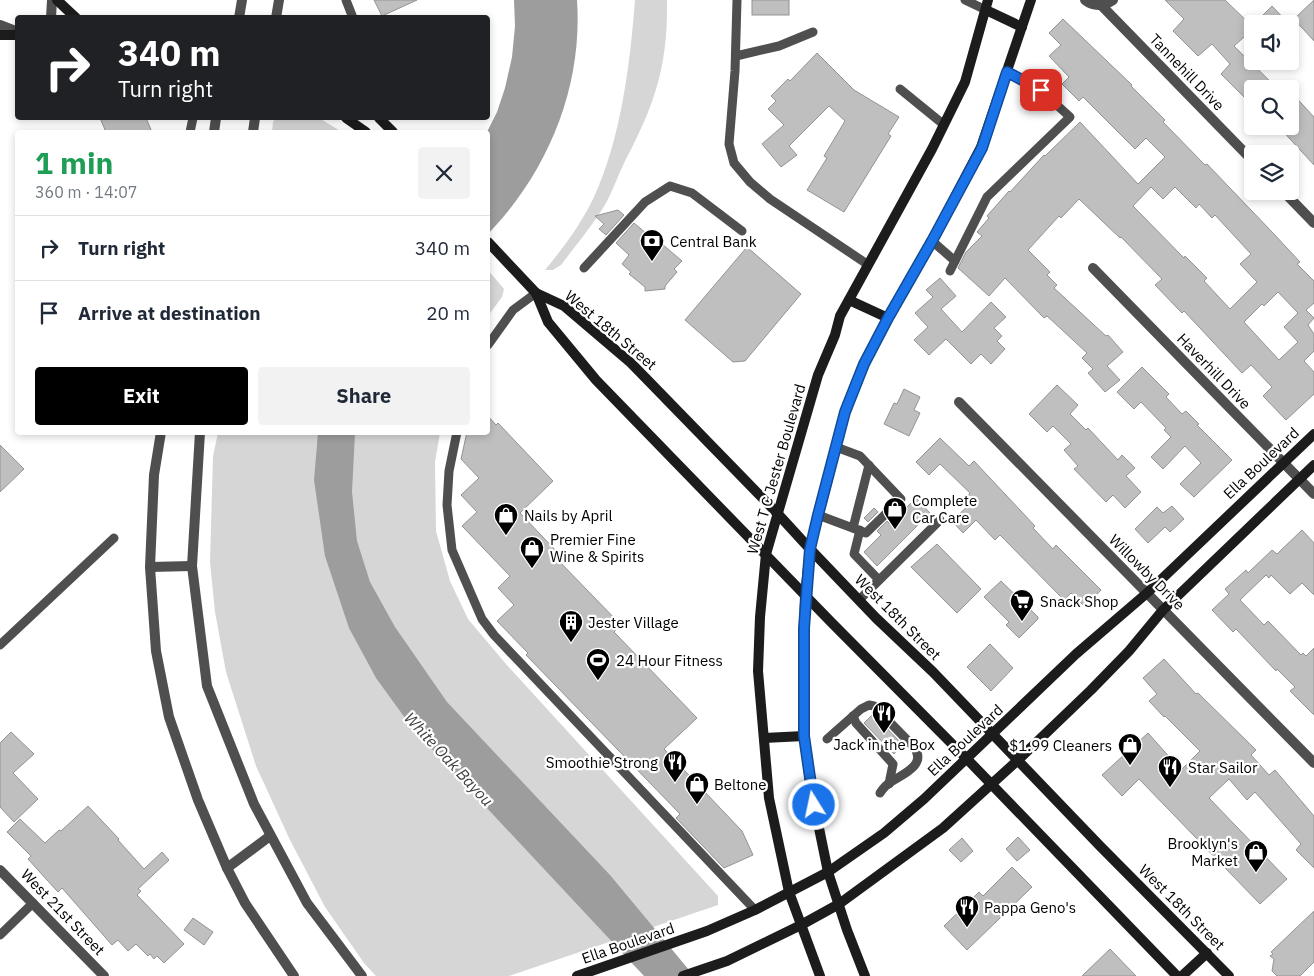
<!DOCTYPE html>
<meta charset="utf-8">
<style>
:root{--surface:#fff;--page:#f2f2f3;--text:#1f2937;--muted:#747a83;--line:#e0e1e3;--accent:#000}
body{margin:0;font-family:"IBM Plex Sans",sans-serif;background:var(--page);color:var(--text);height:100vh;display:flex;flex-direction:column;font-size:19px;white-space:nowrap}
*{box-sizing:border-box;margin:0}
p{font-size:16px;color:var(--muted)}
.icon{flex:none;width:28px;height:28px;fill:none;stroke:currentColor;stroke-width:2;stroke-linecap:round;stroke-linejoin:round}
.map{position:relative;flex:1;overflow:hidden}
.panel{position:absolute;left:15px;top:130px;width:475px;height:305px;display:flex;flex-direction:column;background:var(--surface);border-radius:5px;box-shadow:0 2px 8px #0003}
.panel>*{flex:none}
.banner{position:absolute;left:15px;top:15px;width:475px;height:105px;border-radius:5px;box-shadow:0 2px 8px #0003;background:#202124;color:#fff;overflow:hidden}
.fabs{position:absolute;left:1244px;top:15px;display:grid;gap:10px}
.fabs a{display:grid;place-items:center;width:55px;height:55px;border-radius:5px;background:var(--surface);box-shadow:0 2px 8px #0003;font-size:25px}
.pin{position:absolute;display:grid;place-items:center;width:42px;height:42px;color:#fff;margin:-21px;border-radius:10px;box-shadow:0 2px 8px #0006}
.me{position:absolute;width:55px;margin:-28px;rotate:350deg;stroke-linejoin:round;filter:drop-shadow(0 0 4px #0008)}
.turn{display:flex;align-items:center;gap:18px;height:105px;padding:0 20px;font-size:22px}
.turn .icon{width:65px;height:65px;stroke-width:2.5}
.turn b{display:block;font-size:35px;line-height:42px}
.round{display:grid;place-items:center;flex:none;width:52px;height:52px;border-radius:5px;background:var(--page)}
.headline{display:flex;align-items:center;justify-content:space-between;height:85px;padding:0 20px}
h1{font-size:30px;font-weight:800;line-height:38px;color:#1e9e55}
.action{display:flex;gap:10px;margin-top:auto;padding:10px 20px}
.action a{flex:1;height:58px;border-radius:5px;background:var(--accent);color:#fff;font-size:20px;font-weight:800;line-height:58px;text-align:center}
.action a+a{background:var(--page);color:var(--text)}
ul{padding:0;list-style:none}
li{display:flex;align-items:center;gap:15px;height:65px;padding:0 20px;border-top:1px solid var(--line)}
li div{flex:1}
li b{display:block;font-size:19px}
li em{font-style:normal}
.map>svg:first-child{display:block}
.green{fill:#d6d6d6}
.water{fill:#9d9d9d}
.building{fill:#bfbfbf;stroke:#939393;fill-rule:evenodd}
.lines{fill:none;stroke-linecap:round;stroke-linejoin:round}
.service{stroke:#4f4f4f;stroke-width:9}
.minor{stroke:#4f4f4f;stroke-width:10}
.tertiary{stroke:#4f4f4f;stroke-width:10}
.secondary{stroke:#1c1c1c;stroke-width:10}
.route-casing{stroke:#114b97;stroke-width:12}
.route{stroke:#1a73e8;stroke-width:9}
.labels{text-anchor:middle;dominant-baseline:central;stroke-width:4.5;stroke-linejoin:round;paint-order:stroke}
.street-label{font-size:15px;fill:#000;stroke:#fff}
.poi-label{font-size:15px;fill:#000;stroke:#fff;text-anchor:start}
.water-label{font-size:16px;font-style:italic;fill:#3e3e3e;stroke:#fff}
</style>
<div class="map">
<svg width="1314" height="976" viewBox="0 0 1314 976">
<rect width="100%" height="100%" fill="#fff"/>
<g class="green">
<path d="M635,0h32c1,66 -12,104 -42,161 -7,14 -12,29 -19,42 -13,22 -30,42 -45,62l-8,5h-8c19,-23 36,-46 49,-73 27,-59 36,-132 41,-197z"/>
<polygon points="276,118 319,118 342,132 272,132 273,122"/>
<polygon points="488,270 504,289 502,297 488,316"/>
<polygon points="218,433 440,433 435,462 436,531 450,581 468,619 506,664 718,896 718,905 509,976 376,976 364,963 325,907 290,840 256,766 226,672 215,612 210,562 213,456"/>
</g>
<g class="water">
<path d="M514,0h63c6,87 -29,172 -89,234l-1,-102 10,-20 8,-24 7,-31 3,-31z"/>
<polygon points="318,433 355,433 352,492 357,541 370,582 395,627 447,702 610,875 694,976 644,976 413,729 376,678 349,628 325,556 314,480"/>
</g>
<g class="building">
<polygon points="374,0 417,0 382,16"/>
<rect x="752" y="0" width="37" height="15"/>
<polygon points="1165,0 1225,0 1252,26 1252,30 1234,46 1278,89 1252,89 1252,105 1221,74 1230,64 1212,44 1198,56 1173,31 1184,19"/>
<polygon points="1314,0 1314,41 1294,19"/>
<polygon points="1272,6 1289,24 1254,24"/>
<path d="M1063,19l69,66 -1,1 34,34 -2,2 42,43 2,-1 66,69 27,29 -3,2 17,17v22l-8,7 8,8 -6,7 6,9v17l-10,10 10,11v22l-28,26 -23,-24 9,-9 -21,-22 -9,8 -58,-62 -2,2 -27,-28 7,-6 -41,-42 -1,1 -41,-39 -18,19 -2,-2 -31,34 22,22 -3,3 10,10 -3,3 52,48 2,-1 15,17 -16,14 13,14 -15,12 -17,-19 5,-4 -11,-11 5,-5 -40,-37 -3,2 -39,-40 -16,18 -31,-28 8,-16 16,-16 -5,-4 12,-14 -2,-2 22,-25 1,1 34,-37 1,1 35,-34 58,62 27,-27 -19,-19 -11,11 -52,-52 -4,4 -17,-17 7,-7 -20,-21 12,-11 -12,-12zM1151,187l12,12 12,-12 21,21 3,-4 13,14 3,-3 36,39 -11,10 17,18 -27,27 -26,-28 3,-3 -22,-22 -1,2 -51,-52zM1278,292l20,21 -14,14 14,15 -19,18 -35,-38 18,-18 2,2z"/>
<polygon points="817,53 854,90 899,117 888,134 891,136 844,212 807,190 827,158 824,156 845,121 829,106 789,146 797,155 781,167 762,144 784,125 768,109 776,101 771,96 788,79 790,81"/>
<polygon points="1290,91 1314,117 1314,165 1278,126 1290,126"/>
<polygon points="100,118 146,118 152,132 106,132"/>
<polygon points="618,210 624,215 606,235 599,229 604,224 595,216"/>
<polygon points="634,223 647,234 648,232 682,261 674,269 677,272 665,286 665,289 645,291 645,287 629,274 631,272 622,264 629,255 616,243"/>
<polygon points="747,247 801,294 745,361 733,362 685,320"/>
<polygon points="940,278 956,296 941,309 962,332 991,302 1006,317 994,328 1002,336 997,341 1005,349 991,364 981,354 971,364 946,339 929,355 914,340 928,327 915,313 933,297 926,290"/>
<polygon points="1142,367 1169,394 1166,397 1182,414 1186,411 1199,424 1197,425 1232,460 1194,497 1180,484 1201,463 1185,446 1163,469 1151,457 1171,437 1164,430 1166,428 1141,402 1134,409 1117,392"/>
<polygon points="1057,385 1078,405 1070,414 1086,430 1088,428 1118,460 1122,455 1135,468 1126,476 1141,492 1125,508 1113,495 1106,502 1074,469 1078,466 1064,450 1071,444 1053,426 1047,432 1029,414"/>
<polygon points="904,389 920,397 914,410 920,413 909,436 884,424 894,403 897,404"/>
<polygon points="488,416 496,425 498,423 553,481 520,513 560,555 556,558 621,625 614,632 697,718 664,749 742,831 753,855 724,868 676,818 680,814 526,655 528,653 497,621 514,605 498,588 510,576 462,526 477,512 461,495 479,478 461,459 467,432 488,432"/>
<polygon points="940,438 969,466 974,461 1035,526 1033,528 1053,549 1056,545 1101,590 1085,607 1071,593 1064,600 1000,535 995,540 976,520 963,533 952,521 972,502 967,496 970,493 940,464 929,475 916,462"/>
<polygon points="0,445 24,469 0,492"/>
<polygon points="916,498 930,513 877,566 864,552 881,535 877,531 887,521 890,524"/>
<polygon points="1172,506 1184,519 1170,532 1165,527 1148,543 1135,529 1157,507 1163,513"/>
<polygon points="874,508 878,512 868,522 864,518"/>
<polygon points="1302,530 1314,543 1314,595 1302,583 1290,594 1271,575 1269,578 1266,575 1240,600 1264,625 1268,621 1301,655 1303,653 1306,656 1314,648 1314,715 1290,691 1295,687 1277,669 1276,671 1236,629 1233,632 1212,610 1229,594 1225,589 1246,570 1248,573 1272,550 1277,554"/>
<polygon points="937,544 981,589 957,613 911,567"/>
<polygon points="1001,581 1038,617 1038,619 1019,638 1006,625 1009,622 984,597"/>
<polygon points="990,644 1013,668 991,691 967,667"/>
<polygon points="1164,659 1196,694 1198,693 1256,750 1251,755 1269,775 1275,770 1314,816 1314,868 1296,850 1301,844 1255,792 1247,800 1229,779 1209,798 1287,879 1260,904 1139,779 1122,796 1102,775 1148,733 1181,770 1200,751 1165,716 1164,717 1149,701 1157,694 1143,678"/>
<polygon points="872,715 875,716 903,745 894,754 864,723"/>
<polygon points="11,732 34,754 13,773 38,799 14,822 0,807 0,743"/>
<polygon points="88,806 119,839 118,840 144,869 162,852 169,860 138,889 141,891 137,895 184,944 164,963 157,956 154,959 150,954 148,956 136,944 128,951 118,940 112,945 62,888 58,892 47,880 28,859 31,856 7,832 20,819 45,843 59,830 61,831"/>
<polygon points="1018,837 1030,850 1017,861 1006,849"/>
<polygon points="962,838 973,851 961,862 949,850"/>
<polygon points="1012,867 1032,887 967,950 944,926 979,892 983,896"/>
<polygon points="1314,911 1314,962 1300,976 1277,976 1272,971 1274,959 1270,956 1273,954 1271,952"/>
<polygon points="193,918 213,932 204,945 184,930"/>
<polygon points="1110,949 1136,976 1082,976"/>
</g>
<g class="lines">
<g class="service">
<polyline points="346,0 353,18"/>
<polyline points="737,0 735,71 729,144 734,163 750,182 770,199 867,264"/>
<polyline points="965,0 986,10"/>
<polyline points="736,56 779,46 813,32"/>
<polyline points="900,89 943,124"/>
<polyline points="190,132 193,118"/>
<polyline points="932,241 955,261"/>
<polyline points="584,268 645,202 670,186 692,193 742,231"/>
<polyline points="950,271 987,197 1070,117 1036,86 1007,73"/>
<polyline points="488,345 513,310 536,293"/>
<polyline points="457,432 449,471 447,505 452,550 482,619 494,635 755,910"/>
<polyline points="818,515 866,533 901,499 860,456 836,447"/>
<polyline points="853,528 869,465"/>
<polyline points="860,530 854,554 879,580"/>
<polyline points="859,600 940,520"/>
<polyline points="0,645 114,538"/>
<polyline points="853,716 856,723 893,764 889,784"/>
<path d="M827,739l34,-30 8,-4 5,1 40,41c14,19 -14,28 -26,37 -3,2 -6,6 -8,9"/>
<polyline points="0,935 33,903"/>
</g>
<g class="minor">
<path d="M1085,0c9,7 19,6 28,0"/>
<polyline points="1101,5 1252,160"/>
<polyline points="51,18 52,0"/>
<polyline points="1283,191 1314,223"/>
<polyline points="1093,268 1314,494"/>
<polyline points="959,402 1314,763"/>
<polyline points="0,870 104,976"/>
</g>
<g class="tertiary">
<polyline points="239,18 242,0"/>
<polyline points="276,18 279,0"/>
<polyline points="0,25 18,32"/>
<polyline points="214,132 216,118"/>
<polyline points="253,132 255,118"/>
<polyline points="161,432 154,475 150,567 156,651 169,717 198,800 227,868 245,903 294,976"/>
<polyline points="200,432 192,566 207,686 254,804 307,903 362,976"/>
<polyline points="150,567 192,566"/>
<polyline points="227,868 270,836"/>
</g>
<g class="secondary">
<polyline points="57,0 76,18"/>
<polyline points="986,10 1022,27"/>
<polyline points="0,35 18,35"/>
<polyline points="346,118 366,132"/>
<polyline points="379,118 393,132"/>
<polyline points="488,242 536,293 548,322 596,380 831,622 967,759 1177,976"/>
<polyline points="536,293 564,306 631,363 777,513 810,549 876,618 933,672 1100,846 1229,976"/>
<polyline points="849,300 888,318"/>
<polyline points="764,738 804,736"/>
<polyline points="577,976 707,931 755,910 828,872 884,833 924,799 1076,654 1147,593 1314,434"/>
<polyline points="683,976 727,961 801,925 839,904 943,828 1017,761 1091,690 1129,651 1163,610 1314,465"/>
<polyline points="820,976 789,892 769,798 758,671 760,617 766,554 818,375 835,335 840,316 932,149 965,82 988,0"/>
<polyline points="865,976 847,930 828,872 811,789 804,736 804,628 805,595 810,549 845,412 865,363 888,318 932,241 981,147 1031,0"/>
<polyline points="1182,976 1207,953"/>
</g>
</g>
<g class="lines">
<g class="route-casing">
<polyline id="route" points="814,805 804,736 804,628 810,549 818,515 845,412 864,364 888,318 932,241 982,148 1007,72 1041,90"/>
</g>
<use href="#route" class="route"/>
</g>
<defs>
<g id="bank-pin" transform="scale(1.25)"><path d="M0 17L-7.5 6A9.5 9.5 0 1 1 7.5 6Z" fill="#000" stroke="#fff"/><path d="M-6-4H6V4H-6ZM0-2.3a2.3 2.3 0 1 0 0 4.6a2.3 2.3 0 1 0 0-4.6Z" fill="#fff"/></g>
<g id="shop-pin" transform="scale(1.25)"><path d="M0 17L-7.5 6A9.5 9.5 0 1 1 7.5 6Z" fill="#000" stroke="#fff"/><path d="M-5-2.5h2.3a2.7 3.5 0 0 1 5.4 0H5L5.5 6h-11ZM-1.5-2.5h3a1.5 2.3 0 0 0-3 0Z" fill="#fff"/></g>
<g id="supermarket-pin" transform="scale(1.25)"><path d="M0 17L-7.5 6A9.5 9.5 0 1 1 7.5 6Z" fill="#000" stroke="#fff"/><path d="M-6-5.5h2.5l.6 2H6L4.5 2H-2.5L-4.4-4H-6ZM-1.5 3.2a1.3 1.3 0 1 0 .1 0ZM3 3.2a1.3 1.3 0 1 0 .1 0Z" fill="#fff"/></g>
<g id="building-pin" transform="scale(1.25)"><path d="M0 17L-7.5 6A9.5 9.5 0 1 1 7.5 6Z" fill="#000" stroke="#fff"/><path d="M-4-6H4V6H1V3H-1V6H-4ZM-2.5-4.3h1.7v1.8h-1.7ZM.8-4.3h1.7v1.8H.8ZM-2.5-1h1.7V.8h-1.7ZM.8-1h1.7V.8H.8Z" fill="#fff"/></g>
<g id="stadium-pin" transform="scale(1.25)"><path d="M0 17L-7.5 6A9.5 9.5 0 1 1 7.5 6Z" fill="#000" stroke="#fff"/><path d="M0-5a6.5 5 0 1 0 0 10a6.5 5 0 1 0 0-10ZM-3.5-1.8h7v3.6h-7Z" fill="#fff"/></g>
<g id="restaurant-pin" transform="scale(1.25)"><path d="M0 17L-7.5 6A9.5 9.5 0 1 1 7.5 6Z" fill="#000" stroke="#fff"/><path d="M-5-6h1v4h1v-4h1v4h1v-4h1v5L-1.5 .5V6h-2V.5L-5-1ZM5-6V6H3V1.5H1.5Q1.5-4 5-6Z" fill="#fff"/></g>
</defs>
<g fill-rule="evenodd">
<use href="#bank-pin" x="652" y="241"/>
<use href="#shop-pin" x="895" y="509"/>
<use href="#shop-pin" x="506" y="515"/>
<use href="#shop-pin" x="532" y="548"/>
<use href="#supermarket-pin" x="1022" y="601"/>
<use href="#building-pin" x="571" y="622"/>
<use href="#stadium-pin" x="598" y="660"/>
<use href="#restaurant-pin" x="884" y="713"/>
<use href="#shop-pin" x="1130" y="745"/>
<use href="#restaurant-pin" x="675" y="762"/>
<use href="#restaurant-pin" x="1170" y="767"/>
<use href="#shop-pin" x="697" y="784"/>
<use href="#shop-pin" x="1256" y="852"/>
<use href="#restaurant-pin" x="967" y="907"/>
</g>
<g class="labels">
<g class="street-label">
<text transform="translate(1187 72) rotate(46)">Tannehill Drive</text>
<text transform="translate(611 330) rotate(40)">West 18th Street</text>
<text transform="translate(1214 371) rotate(46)">Haverhill Drive</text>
<text transform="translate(1261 463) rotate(-43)">Ella Boulevard</text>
<text transform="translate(776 469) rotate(-74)">West T C Jester Boulevard</text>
<text transform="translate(1147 572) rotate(45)">Willowby Drive</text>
<text transform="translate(898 617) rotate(45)">West 18th Street</text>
<text transform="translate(965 740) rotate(-43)">Ella Boulevard</text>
<text transform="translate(1182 907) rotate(45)">West 18th Street</text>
<text transform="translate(63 912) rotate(46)">West 21st Street</text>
<text transform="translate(628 943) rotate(-19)">Ella Boulevard</text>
</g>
<g class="poi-label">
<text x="670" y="241">Central Bank</text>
<text x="912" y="500">Complete<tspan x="912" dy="17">Car Care</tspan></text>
<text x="524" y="515">Nails by April</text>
<text x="550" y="539">Premier Fine<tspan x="550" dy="17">Wine &amp; Spirits</tspan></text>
<text x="1040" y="601">Snack Shop</text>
<text x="588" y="622">Jester Village</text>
<text x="616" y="660">24 Hour Fitness</text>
<text x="884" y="744" text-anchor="middle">Jack in the Box</text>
<text x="1112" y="745" text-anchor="end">$1.99 Cleaners</text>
<text x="658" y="762" text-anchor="end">Smoothie Strong</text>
<text x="1188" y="767">Star Sailor</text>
<text x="714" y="784">Beltone</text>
<text x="1238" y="843" text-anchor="end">Brooklyn's<tspan x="1238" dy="17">Market</tspan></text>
<text x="984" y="907">Pappa Geno's</text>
</g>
<g class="water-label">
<text transform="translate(449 759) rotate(47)">White Oak Bayou</text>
</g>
</g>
</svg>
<div class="fabs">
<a><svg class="icon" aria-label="sound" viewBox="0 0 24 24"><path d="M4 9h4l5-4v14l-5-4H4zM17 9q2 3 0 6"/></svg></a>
<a><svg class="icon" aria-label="search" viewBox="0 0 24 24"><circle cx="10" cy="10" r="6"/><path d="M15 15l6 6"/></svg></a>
<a><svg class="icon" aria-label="layers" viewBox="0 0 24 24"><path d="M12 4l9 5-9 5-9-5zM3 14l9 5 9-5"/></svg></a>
</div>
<div class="pin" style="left:1041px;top:90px;background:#d93025"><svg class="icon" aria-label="arrive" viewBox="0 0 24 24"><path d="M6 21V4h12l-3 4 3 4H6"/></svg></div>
<svg class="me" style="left:814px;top:805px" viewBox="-20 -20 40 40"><circle r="17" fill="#1a73e8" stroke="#fff" stroke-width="3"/><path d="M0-11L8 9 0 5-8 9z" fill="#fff"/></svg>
<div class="banner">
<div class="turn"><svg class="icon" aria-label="right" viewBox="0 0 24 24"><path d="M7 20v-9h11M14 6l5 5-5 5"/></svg><div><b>340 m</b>Turn right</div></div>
</div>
<section class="panel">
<div class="headline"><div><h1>1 min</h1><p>360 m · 14:07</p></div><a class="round"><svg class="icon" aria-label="close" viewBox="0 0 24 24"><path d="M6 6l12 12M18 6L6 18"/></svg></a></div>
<ul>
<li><svg class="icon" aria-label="right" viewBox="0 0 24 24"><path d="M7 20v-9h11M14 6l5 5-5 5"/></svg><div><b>Turn right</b></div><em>340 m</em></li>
<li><svg class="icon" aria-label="arrive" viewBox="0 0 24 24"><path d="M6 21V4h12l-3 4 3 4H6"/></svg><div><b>Arrive at destination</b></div><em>20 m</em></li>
</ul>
<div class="action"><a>Exit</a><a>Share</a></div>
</section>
</div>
